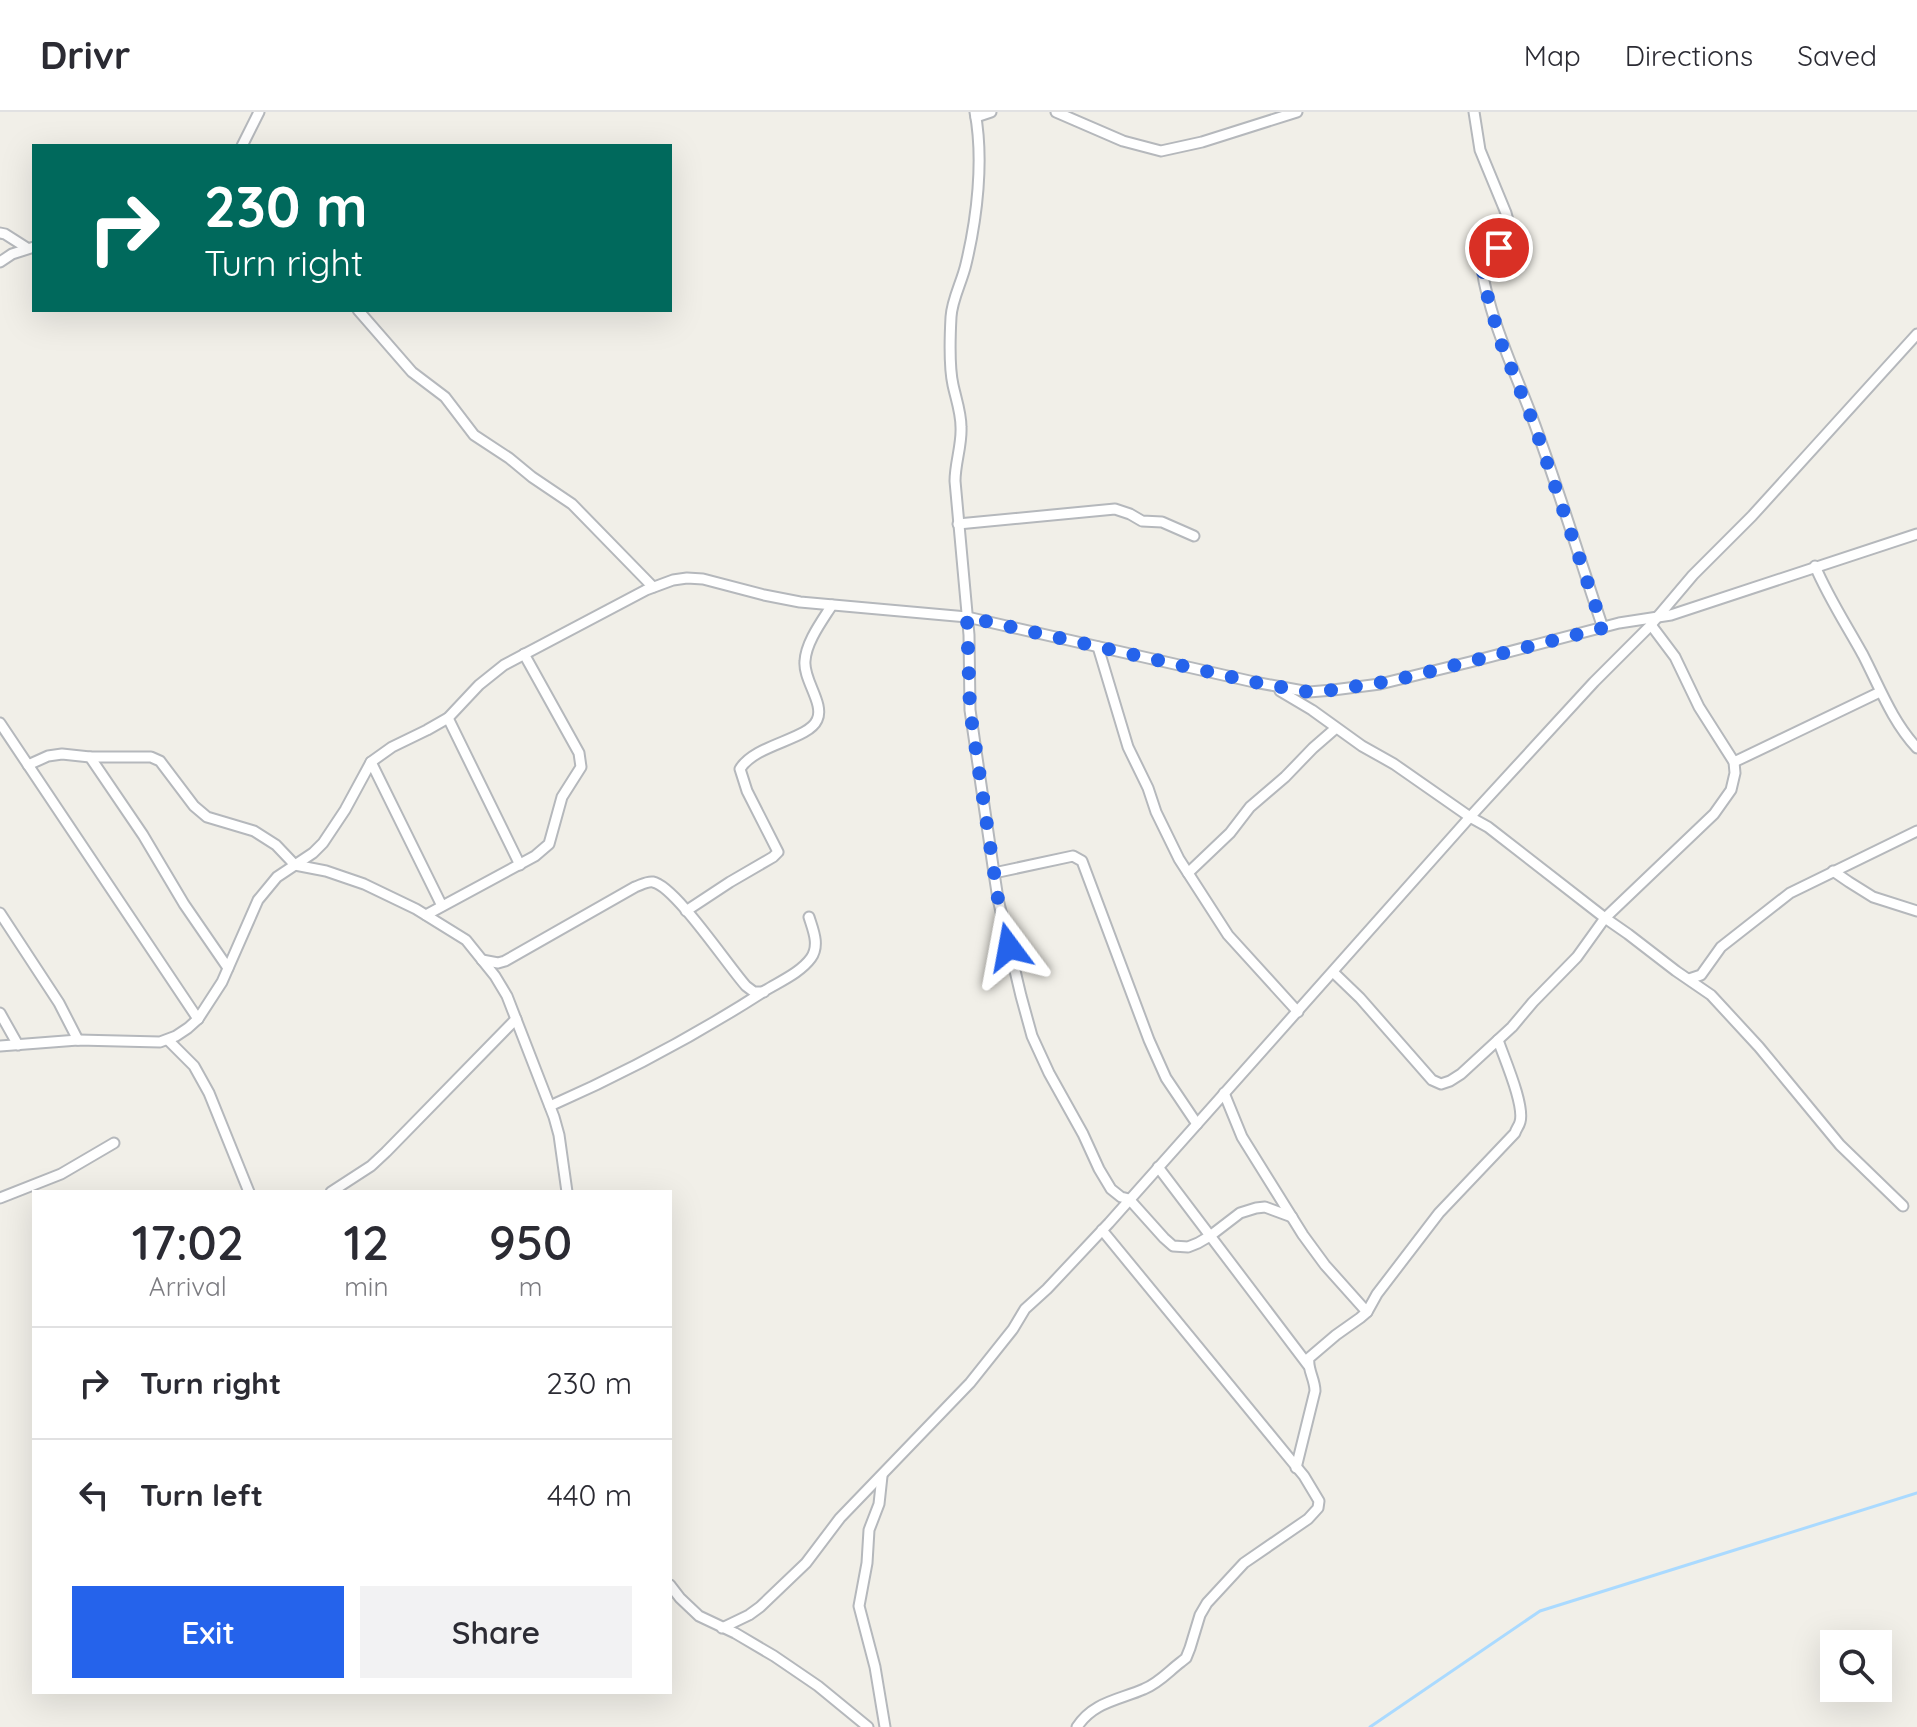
<!DOCTYPE html>
<style>
:root{--surface:#fff;--page:#f2f2f3;--text:#2b2b33;--muted:#7c7c81;--line:#e1e1e2;--accent:#2563eb}
body{margin:0;font-family:Quicksand,sans-serif;background:var(--page);color:var(--text);height:100vh;display:flex;flex-direction:column;font-size:30px;white-space:nowrap}
*{box-sizing:border-box;margin:0}
p{font-size:26px;color:var(--muted)}
.icon{flex:none;width:44px;height:44px;fill:none;stroke:currentColor;stroke-width:2;stroke-linecap:round;stroke-linejoin:round}
.map{position:relative;flex:1;overflow:hidden}
.side{position:absolute;left:32px;top:1078px;width:640px;height:504px;display:flex;flex-direction:column;background:var(--surface);border-radius:0px;box-shadow:0 8px 32px #0002}
.side>*{flex:none}
.guide{position:absolute;left:32px;top:32px;width:640px;height:168px;border-radius:0px;box-shadow:0 8px 32px #0002;background:#00695c;color:#fff;overflow:hidden}
.tools{position:absolute;left:1820px;top:1518px;display:grid;gap:16px}
.tools a{display:grid;place-items:center;width:72px;height:72px;border-radius:0px;background:var(--surface);box-shadow:0 8px 32px #0002;font-size:40px}
.pin{position:absolute;display:grid;place-items:center;width:68px;height:68px;color:#fff;margin:-34px;border:4px solid #fff;border-radius:50%;box-shadow:0 2px 8px #0007}
.me{position:absolute;width:88px;margin:-44px;rotate:347deg;stroke-linejoin:round;filter:drop-shadow(0 0 6px #0008)}
.turn{display:flex;align-items:center;gap:28px;height:168px;padding:0 40px;font-size:36px}
.turn .icon{width:104px;height:104px;stroke-width:2.5}
.turn b{display:block;font-size:56px;line-height:68px}
.eta{display:flex;justify-content:space-evenly;align-items:center;height:136px;text-align:center}
.eta b{font-size:48px;font-weight:600;line-height:56px}
.cta{display:flex;gap:16px;margin-top:auto;padding:16px 40px}
.cta a{flex:1;height:92px;border-radius:0px;background:var(--accent);color:#fff;font-size:32px;font-weight:600;line-height:92px;text-align:center}
.cta a+a{background:var(--page);color:var(--text)}
ul{padding:0;list-style:none}
li{display:flex;align-items:center;gap:24px;height:112px;padding:0 40px;border-top:2px solid var(--line)}
li div{flex:1}
li b{display:block;font-size:30px}
li em{font-style:normal}
header{display:flex;align-items:center;gap:48px;box-sizing:border-box;height:112px;padding:0 40px;background:var(--surface);border-bottom:2px solid var(--line)}
header strong{font-size:38px}
nav{display:flex;gap:44px;margin-inline-start:auto;font-size:28px}
.map>svg:first-child{display:block}
.lines{fill:none;stroke-linecap:round;stroke-linejoin:round}
.stream{stroke:#aadaff;stroke-width:3}
.street-casing{stroke:#b5b8bc;stroke-width:13}
.street{stroke:#fff;stroke-width:9}
.route{stroke:#2563eb;stroke-width:14;stroke-dasharray:0 25.2}
</style>
<header>
<strong>Drivr</strong>
<nav><a>Map</a><a>Directions</a><a>Saved</a></nav>
</header>
<div class="map">
<svg width="1917" height="1615" viewBox="0 0 1917 1615">
<rect width="100%" height="100%" fill="#f1efe8"/>
<g class="lines">
<polyline class="stream" points="1370,1615 1540,1499 1917,1381"/>
<g class="street-casing">
<g id="street">
<path d="M975,0c9,48 2,106 -9,152 -4,18 -14,35 -15,53 -1,19 -2,50 2,68 3,14 8,27 8,42 1,18 -6,36 -6,54l14,154 1,75 24,163 4,26 23,97 11,40 17,37 34,61 16,35 12,20 10,8 8,2 35,39 9,8 15,1 10,-4 12,-7 30,-23 16,-5 9,-1 27,10"/>
<polyline points="1056,0 1123,29 1161,39 1202,30 1297,0"/>
<path d="M1474,0l6,38 26,63 6,22c-6,15 -28,17 -29,37 0,11 5,24 8,36 11,38 27,72 41,109 26,70 47,140 71,211"/>
<polyline points="976,5 991,0"/>
<polyline points="242,34 259,0"/>
<polyline points="0,121 5,122 27,136"/>
<polyline points="0,150 12,142 34,135"/>
<polyline points="358,198 412,260 445,285 474,323 509,346 532,365 572,392 653,475"/>
<polyline points="958,412 1115,397 1130,402 1142,409 1162,410 1194,424"/>
<path d="M1815,454c13,31 32,60 48,89 17,33 29,66 54,93"/>
<polyline points="1098,535 1128,635 1148,676 1156,700 1179,747 1228,823 1298,900"/>
<polyline points="1280,579 1312,598 1362,634 1394,652 1470,705 1488,715 1605,806 1628,822 1676,859 1711,883 1759,935 1840,1033 1903,1094"/>
<polyline points="448,606 520,753"/>
<polyline points="0,611 198,907"/>
<polyline points="90,645 143,723 184,792 228,856"/>
<polyline points="371,650 442,794"/>
<polyline points="1734,650 1880,580"/>
<polyline points="28,653 48,644 62,642 90,645 151,645 160,649 194,694 207,705 254,719 276,733 295,753 326,759 364,772 416,797 466,828 495,864 507,884 554,1005 559,1023 567,1080"/>
<polyline points="1833,759 1849,770 1873,785 1917,799"/>
<polyline points="994,761 1073,744 1082,749 1149,928 1166,966 1197,1012"/>
<polyline points="1188,761 1230,721 1250,695 1285,665 1313,636 1336,616"/>
<path d="M686,799l44,-29 43,-25 5,-5 -31,-61 -7,-22c15,-25 68,-29 77,-49 8,-16 -14,-40 -12,-59 1,-19 17,-40 27,-56"/>
<polyline points="0,801 59,891 78,928"/>
<polyline points="426,803 535,744 549,732 562,685 581,655 579,641 524,542"/>
<path d="M482,848l16,3 7,-2 130,-74c6,-2 12,-6 18,-5 22,4 75,84 93,104l8,6h10"/>
<polyline points="1333,860 1360,886 1432,968 1441,972 1450,969 1461,962 1512,915 1533,890 1577,845 1605,806 1714,702 1731,678 1735,661 1734,650 1699,595 1675,545 1651,513"/>
<polyline points="1689,867 1701,863 1721,835 1790,781 1917,719"/>
<polyline points="0,901 18,933"/>
<polyline points="168,928 194,954 209,981 249,1080"/>
<polyline points="0,934 78,928 160,930 176,924 188,916 198,907 222,870 258,788 277,765 313,741 323,731 345,698 371,650 392,635 427,618 448,606 479,573 504,553 646,478 673,468 687,466 703,467 764,483 800,490 967,505 1254,570 1309,580 1333,578 1380,572 1470,550 1619,511 1671,503 1917,422"/>
<polyline points="1224,981 1242,1025 1303,1123 1325,1153 1367,1200"/>
<path d="M550,994c75,-33 148,-72 216,-116 15,-9 35,-18 45,-32 9,-13 2,-28 -2,-41"/>
<polyline points="1158,1055 1308,1253"/>
<polyline points="331,1080 371,1054 386,1040 516,907"/>
<polyline points="0,1086 61,1062 114,1031"/>
<path d="M1296,1356l19,-77c0,-12 -8,-22 -6,-33l27,-23 24,-17 7,-6 10,-18 62,-81 76,-80c1,-4 4,-7 5,-11 5,-17 -16,-64 -22,-82"/>
<polyline points="882,1364 879,1392 869,1418 867,1451 859,1494 875,1555 885,1615"/>
<polyline points="670,1473 680,1486 699,1504 735,1521 774,1544 818,1574 868,1615"/>
<polyline points="722,1516 749,1503 760,1495 806,1451 840,1406 970,1271 1013,1217 1025,1197 1047,1177 1109,1111 1470,705 1594,570 1649,515 1693,463 1752,404 1917,222"/>
<path d="M1077,1615c16,-25 42,-27 67,-38 15,-6 25,-18 37,-27l5,-4 4,-10 10,-33 7,-12 37,-40 64,-44 10,-11 1,-7 -15,-25 -202,-246"/>
</g>
</g>
<use href="#street" class="street"/>
</g>
<g class="lines">
<polyline class="route" points="1009,835 998,787 970,598 967,505 1254,570 1309,580 1333,578 1396,568 1603,516 1535,315 1501,231 1488,186 1483,159 1485,151 1489,144 1499,136"/>
</g>
</svg>
<div class="tools">
<a><svg class="icon" aria-label="search" viewBox="0 0 24 24"><circle cx="10" cy="10" r="6"/><path d="M15 15l6 6"/></svg></a>
</div>
<div class="pin" style="left:1499px;top:136px;background:#d93025"><svg class="icon" aria-label="arrive" viewBox="0 0 24 24"><path d="M6 21V4h12l-3 4 3 4H6"/></svg></div>
<svg class="me" style="left:1009px;top:835px" viewBox="-20 -20 40 40"><path d="M0-17L14 15 0 8-14 15z" fill="#2563eb" stroke="#fff" stroke-width="4"/></svg>
<div class="guide">
<div class="turn"><svg class="icon" aria-label="right" viewBox="0 0 24 24"><path d="M7 20v-9h11M14 6l5 5-5 5"/></svg><div><b>230 m</b>Turn right</div></div>
</div>
<section class="side">
<div class="eta">
<div><b>17:02</b><p>Arrival</p></div>
<div><b>12</b><p>min</p></div>
<div><b>950</b><p>m</p></div>
</div>
<ul>
<li><svg class="icon" aria-label="right" viewBox="0 0 24 24"><path d="M7 20v-9h11M14 6l5 5-5 5"/></svg><div><b>Turn right</b></div><em>230 m</em></li>
<li><svg class="icon" aria-label="left" viewBox="0 0 24 24"><path d="M17 20v-9H6M10 6l-5 5 5 5"/></svg><div><b>Turn left</b></div><em>440 m</em></li>
</ul>
<div class="cta"><a>Exit</a><a>Share</a></div>
</section>
</div>
